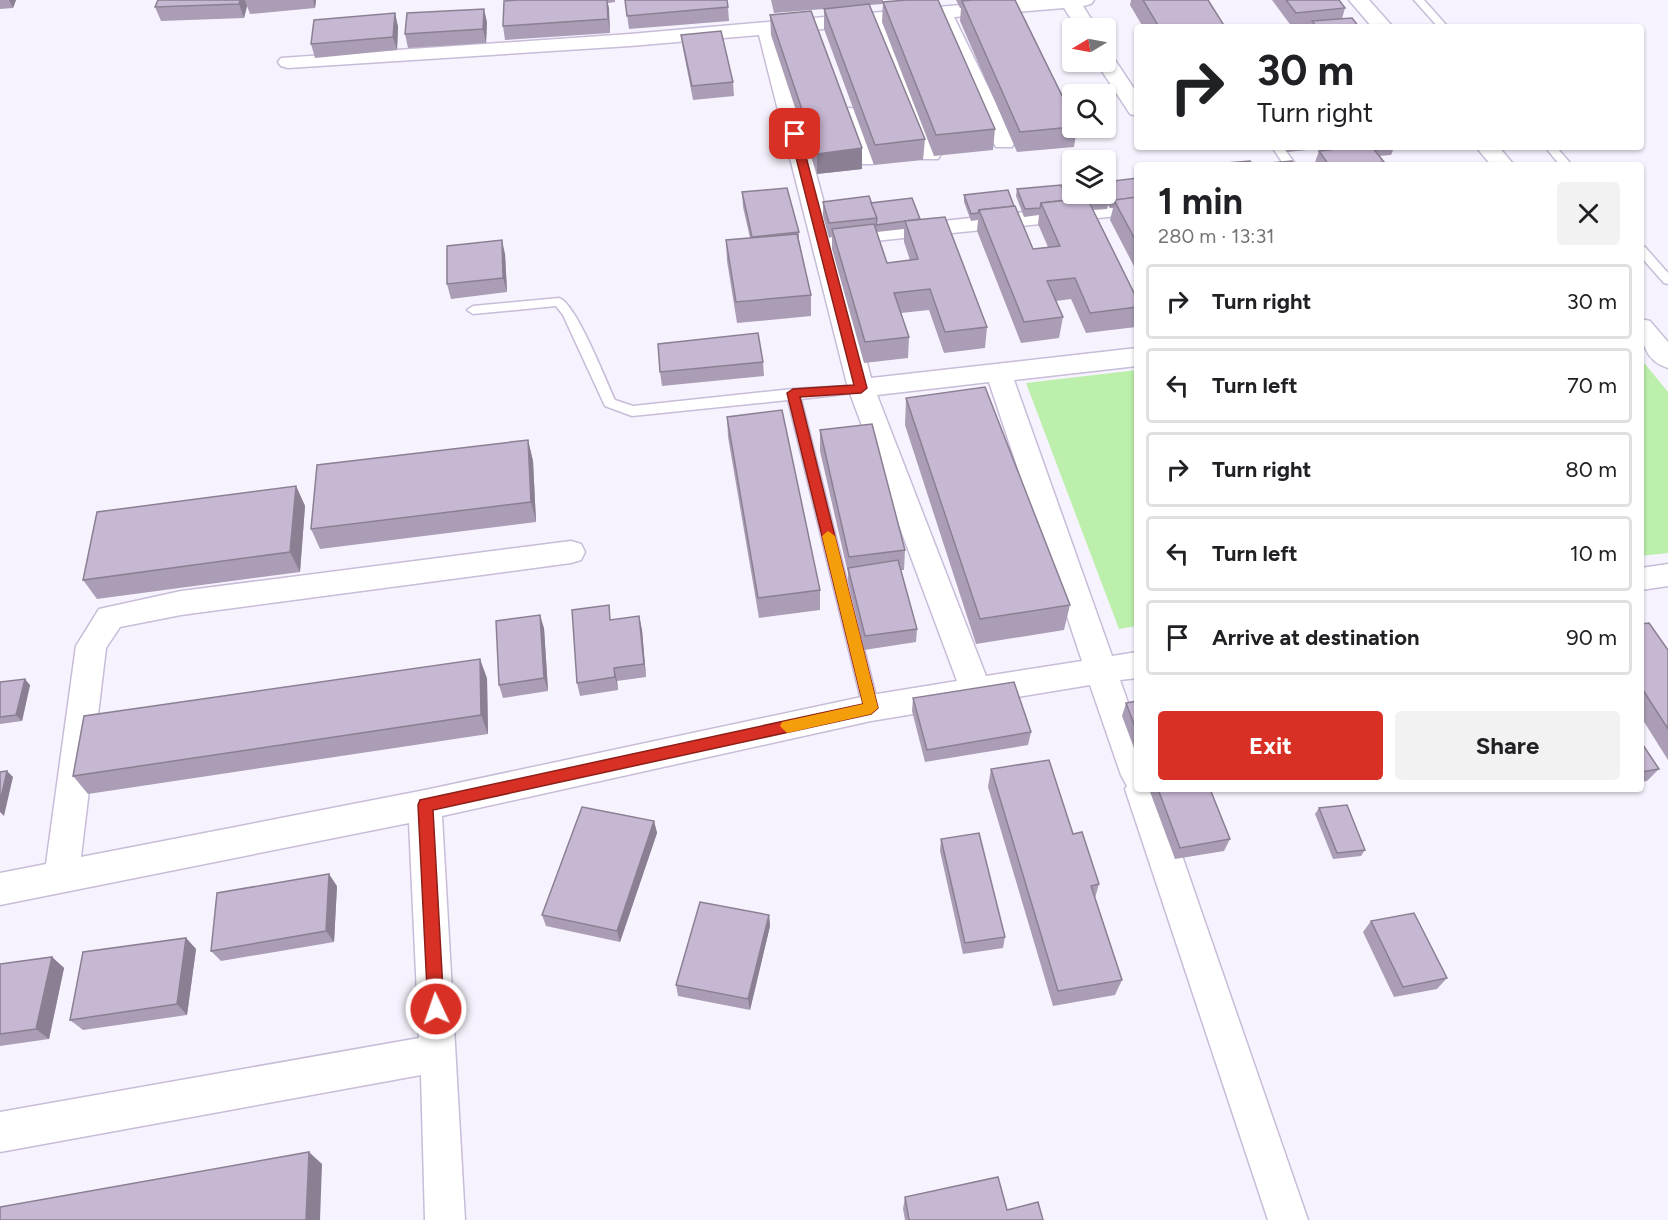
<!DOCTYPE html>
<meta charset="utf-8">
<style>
:root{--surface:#fff;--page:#f2f2f2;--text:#202124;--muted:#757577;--line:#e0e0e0;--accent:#d93025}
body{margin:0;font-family:Figtree,sans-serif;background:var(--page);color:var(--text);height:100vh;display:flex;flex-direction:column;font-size:22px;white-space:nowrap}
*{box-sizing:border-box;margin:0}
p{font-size:20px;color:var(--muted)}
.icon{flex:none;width:33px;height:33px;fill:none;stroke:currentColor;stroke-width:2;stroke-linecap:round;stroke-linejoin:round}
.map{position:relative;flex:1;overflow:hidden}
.side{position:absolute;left:1134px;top:162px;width:510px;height:630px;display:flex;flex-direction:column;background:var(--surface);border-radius:6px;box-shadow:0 2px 4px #0004}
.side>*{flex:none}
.banner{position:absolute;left:1134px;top:24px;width:510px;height:126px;border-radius:6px;box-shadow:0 2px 4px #0004;background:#fff;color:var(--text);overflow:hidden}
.needle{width:39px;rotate:260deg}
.tools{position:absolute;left:1062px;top:18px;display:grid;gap:12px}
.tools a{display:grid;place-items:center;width:54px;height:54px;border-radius:6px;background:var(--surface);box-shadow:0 2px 4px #0004;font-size:30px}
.pin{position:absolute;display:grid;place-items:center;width:51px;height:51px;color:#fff;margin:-26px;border-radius:12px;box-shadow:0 3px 9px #0006}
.me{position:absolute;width:66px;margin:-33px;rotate:357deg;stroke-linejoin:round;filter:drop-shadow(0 0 4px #0008)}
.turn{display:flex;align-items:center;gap:21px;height:126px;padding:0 24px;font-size:27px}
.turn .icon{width:78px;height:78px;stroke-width:2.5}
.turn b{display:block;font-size:42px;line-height:51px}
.round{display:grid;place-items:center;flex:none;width:63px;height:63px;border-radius:6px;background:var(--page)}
.head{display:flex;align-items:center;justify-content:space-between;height:102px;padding:0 24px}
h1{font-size:36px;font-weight:700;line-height:45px}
.cta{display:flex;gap:12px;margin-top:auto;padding:12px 24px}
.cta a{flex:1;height:69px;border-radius:6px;background:var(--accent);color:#fff;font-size:24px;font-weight:700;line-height:69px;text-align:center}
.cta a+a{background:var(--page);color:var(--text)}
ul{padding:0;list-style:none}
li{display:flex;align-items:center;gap:18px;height:75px;margin:0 12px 9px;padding:0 12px;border:3px solid var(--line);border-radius:6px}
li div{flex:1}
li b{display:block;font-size:22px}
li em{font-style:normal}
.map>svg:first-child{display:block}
.green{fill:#bdefac}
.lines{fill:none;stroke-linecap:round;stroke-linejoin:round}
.service-casing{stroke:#c8bcd8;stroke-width:3}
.minor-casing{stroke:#c8bcd8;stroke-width:3}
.service{fill:#fff;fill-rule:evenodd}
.minor{fill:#fff;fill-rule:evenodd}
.wall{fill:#aa9db5;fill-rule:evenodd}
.shaded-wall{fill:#8b8093}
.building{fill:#c6b7d2;stroke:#8b8093;stroke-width:1.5}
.route{fill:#d93025;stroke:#8d1f18;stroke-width:1.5}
.slow{fill:#f59e0b}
</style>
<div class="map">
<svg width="1668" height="1220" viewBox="0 0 1668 1220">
<rect width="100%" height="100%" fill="#f7f3fe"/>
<g class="green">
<polygon points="1641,359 1668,392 1668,553 1641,556"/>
<polygon points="1137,370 1137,626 1119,629 1026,383"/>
</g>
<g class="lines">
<g class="service-casing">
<g id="service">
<polygon points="1414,0 1424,0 1448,27 1438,27"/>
<polygon points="1272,147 1283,147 1296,165 1284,165"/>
<polygon points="1545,147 1556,147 1572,165 1560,165"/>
<polygon points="1641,246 1645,247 1668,273 1668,284 1664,283 1641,257"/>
<path d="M559,298c17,5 47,83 56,102l18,6 160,-17 73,-4 2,3 -2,3 -5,1 -60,7 78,309 -2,5 -6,2 -6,-2 -2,-5 -75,-308 -156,16 -27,-10 -42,-91 -7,-9 -83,8 -6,-4 6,-4z"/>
</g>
</g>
<g class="minor-casing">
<g id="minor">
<path d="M1018,0h76l-3,4 -8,2 14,22h-20l-13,-20 -110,9 61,125 -3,5h-16l-3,-5 -58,-123 -48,4 54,131 -3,5h-16l-3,-5 -51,-129 -90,8 54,200 305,-33v14l-301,31 35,133 266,-30v18l-123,14 98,276 25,-4v26l-17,2 17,48v61h22l149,431h-40l-143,-431 2,-3 -6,-11 -31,-90 -219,36 -429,95 23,404h-40l-4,-145 -421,77v-40l419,-74 -10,-215 -409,82v-32l46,-9 30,-218 23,-37 82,-18 390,-50 10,3 4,8 -4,8 -10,3 -390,52 -61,12 -14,21 -25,209 344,-67 446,-95 86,-14 -109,-293 -89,-353 -129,11 -342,22 -7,-2 -3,-4 3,-4 349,-24zM989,382l93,279 -96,15 -109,-281z"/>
<polygon points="1349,0 1369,0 1393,27 1372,27"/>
<polygon points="1106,55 1113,57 1137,93 1137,116 1130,114 1096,62 1106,62"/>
<polygon points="849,108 857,109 860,114 876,159 873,164 857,164 854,159 838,114 841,109"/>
<polygon points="1476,147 1499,147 1514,165 1491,165"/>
<path d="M1641,319l9,2 18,21v26c-24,-7 -27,-28 -27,-49z"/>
<polygon points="1668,564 1668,586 1641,590 1641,568"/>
</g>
</g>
<use href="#service" class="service"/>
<use href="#minor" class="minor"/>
</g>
<g class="wall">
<polygon points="0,0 16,0 13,8 0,9"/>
<polygon points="158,0 316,0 315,8 250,14 247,6 244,18 161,21 155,7"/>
<polygon points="517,0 615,0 615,2 608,3 610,33 505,40 503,26"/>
<polygon points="625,0 728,7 729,21 629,29"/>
<polygon points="771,0 883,0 883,4 869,5 925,139 923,160 874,165 824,29 824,9 774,13"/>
<polygon points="956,0 1015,0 1072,116 1072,128 1077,128 1074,147 1017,152 960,21 961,8 960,8"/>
<polygon points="1131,0 1208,0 1225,27 1143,27 1130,5"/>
<polygon points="1272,0 1339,0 1345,8 1342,19 1359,27 1311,27 1311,25 1292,27"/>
<polygon points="883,2 995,129 993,150 934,156 882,22"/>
<polygon points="395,13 398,27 397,50 315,58 311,44"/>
<polygon points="770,15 862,169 817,174 771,35"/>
<polygon points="487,22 486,43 408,48 405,34"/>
<polygon points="681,35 733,82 734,96 693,100 683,49"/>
<polygon points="1284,147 1338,147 1287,152"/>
<polygon points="1343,147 1393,147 1394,148 1391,155 1379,156 1384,162 1383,165 1314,165 1319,151 1342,148"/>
<polygon points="1137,178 1137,272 1110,220 1113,208 1110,208 1108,205 1107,209 1093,210 1137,299 1136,327 1086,333 1071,299 1056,301 1063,317 1059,338 1021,343 977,231 978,220 971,221 964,202 964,195 1033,249 1048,247 1038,224 1039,215 1024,217 1016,196 1017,189 1063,190 1064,185 1072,194 1106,194 1106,182"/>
<polygon points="742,192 799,232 799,240 811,295 811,316 737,323 727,261 726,240 750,238 743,207"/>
<path d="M823,202l97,18 67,107 -2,21 -41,5 -15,-43 -28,3 8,24 -1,21 -44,5 -32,-114v-12l-3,1 -6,-22zM904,229v13l6,18 -23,3 -10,-31z"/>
<polygon points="505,254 507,292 451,299 447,284"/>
<polygon points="763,362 764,376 662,386 660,372"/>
<polygon points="906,398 1070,605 1064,630 976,644 905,425"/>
<polygon points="727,417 820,590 820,610 759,618 728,437"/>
<polygon points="820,430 905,550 904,570 901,570 917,629 916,642 864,650 848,581 848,573 820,451"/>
<polygon points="528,440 533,461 536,522 320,549 311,529"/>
<polygon points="296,486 305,506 300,572 97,599 83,580"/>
<polygon points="639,616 642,630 646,677 617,681 618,690 580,696 577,683 612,620"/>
<polygon points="1641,624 1668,650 1668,760 1641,717"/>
<polygon points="544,628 548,691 503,698 499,685"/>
<polygon points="487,678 488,734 88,794 73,776"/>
<polygon points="0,682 30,685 22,721 0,724"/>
<polygon points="913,698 1031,732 1028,745 925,762 912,711"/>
<polygon points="1137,701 1137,756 1122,716 1126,703"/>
<polygon points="1641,742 1659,769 1647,781 1641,782"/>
<polygon points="991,769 1073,834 1099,884 1095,898 1122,980 1115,995 1053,1006 988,787"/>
<polygon points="1149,789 1210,789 1230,839 1224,851 1175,859"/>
<polygon points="1319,808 1365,850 1361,856 1333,859 1315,814"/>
<polygon points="654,821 657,833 620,942 546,926 542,915"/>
<polygon points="941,839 1005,937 1003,948 963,954 940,851"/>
<polygon points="337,886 334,942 221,961 211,951"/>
<polygon points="769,915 770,926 750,1010 678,996 676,985"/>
<polygon points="1371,921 1447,978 1437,989 1394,997 1363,932"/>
<polygon points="186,938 196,949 187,1015 83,1030 70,1020"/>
<polygon points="52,957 64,968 49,1039 0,1046 0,964"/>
<polygon points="905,1197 1007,1210 1043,1220 905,1220 903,1209"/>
</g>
<g class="shaded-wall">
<polygon points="9,0 16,0 13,8"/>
<polygon points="240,0 247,0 245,0 247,6 244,18 239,4"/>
<polygon points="313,0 316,0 315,8"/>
<polygon points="607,0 609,8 610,33 608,19"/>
<polygon points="484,9 487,22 486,43 483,29"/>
<polygon points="395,13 398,27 397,50 393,37"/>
<polygon points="862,148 862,169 817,174 817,154"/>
<polygon points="502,240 505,254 507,292 503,278"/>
<polygon points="528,440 533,461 536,522 531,502"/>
<polygon points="296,486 305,506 300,572 290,552"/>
<polygon points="540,615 544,628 548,691 544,678"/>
<polygon points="639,616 642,630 646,677 644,664"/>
<polygon points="480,659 487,678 488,734 481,715"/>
<polygon points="614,668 617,681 618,690 615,677"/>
<polygon points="25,679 30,685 22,721 16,715"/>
<polygon points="7,771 13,777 4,816 0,812 0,802"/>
<polygon points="654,821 657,833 620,942 617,931"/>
<polygon points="329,874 337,886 334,942 326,931"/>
<polygon points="769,915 770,926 750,1010 748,999"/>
<polygon points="186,938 196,949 187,1015 177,1004"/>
<polygon points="52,957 64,968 49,1039 36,1029"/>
<polygon points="309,1152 322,1164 320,1220 306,1220"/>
</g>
<g class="building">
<polygon points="158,0 240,0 239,4 155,7"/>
<polygon points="517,0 607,0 608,19 503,26 504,1"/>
<polygon points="625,0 727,0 728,7 627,16"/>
<polygon points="906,0 938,0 995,129 936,135 883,2"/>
<polygon points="972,0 1015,0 1072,116 1072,127 1020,132 962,1"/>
<polygon points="1143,0 1208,0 1225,27 1159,27"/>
<polygon points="1286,0 1339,0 1345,8 1296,13"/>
<polygon points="869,4 925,139 875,145 824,9"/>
<polygon points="484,9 483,29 405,34 407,13"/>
<polygon points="811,11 862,148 817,154 770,15"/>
<polygon points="395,13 393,37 311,44 314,20"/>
<polygon points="1352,18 1359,27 1317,27 1312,21"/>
<polygon points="721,31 733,82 692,86 681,35"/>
<polygon points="1355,147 1372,147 1384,162 1361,165 1329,165 1319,151"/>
<polygon points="1372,147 1393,147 1394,148 1374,150"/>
<polygon points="1250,161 1253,165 1202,165"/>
<polygon points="1292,161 1295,165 1272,165 1271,163"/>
<polygon points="1137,178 1137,197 1111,201 1106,190 1106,182"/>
<polygon points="1072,184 1072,194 1105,194 1109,202 1090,203 1087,198 1071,200 1064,185"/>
<polygon points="1061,185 1068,200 1041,203 1040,208 1025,209 1017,189"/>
<polygon points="787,188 799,232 752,237 742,192"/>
<polygon points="1008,190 1014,206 979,210 978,213 971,214 964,195"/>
<polygon points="869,196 877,218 829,223 823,202"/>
<polygon points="1137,197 1137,243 1114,200"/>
<polygon points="912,198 920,219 876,225 877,218 871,203"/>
<polygon points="1087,198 1137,299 1137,307 1090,313 1075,278 1047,281 1063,317 1024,322 979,210 1015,206 1033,249 1060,246 1041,203"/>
<polygon points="945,217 987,327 945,332 930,289 894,293 909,337 865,342 832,229 874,224 887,263 918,259 905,221"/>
<polygon points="797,234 811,295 736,302 726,240"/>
<polygon points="502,240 503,278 447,284 447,246"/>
<polygon points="758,333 763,362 660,372 658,344"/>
<polygon points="985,387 1070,605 980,619 906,398"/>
<polygon points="782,410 820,590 758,598 727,417"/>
<polygon points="872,424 905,550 849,557 820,430"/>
<polygon points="528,440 531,502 311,529 317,465"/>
<polygon points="296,486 290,552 83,580 97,512"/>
<polygon points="898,560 917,629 865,636 848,568"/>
<polygon points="609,605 610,620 639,616 644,664 614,668 615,677 577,683 572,610"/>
<polygon points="540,615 544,678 499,685 496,621"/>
<polygon points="1649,623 1668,650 1668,729 1641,687 1641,624"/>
<polygon points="480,659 481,715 73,776 84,716"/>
<polygon points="25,679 16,715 0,717 0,682"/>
<polygon points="1014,682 1031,732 927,750 913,698"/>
<polygon points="1137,701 1137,732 1126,703"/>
<polygon points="1641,742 1659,769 1641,772"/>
<polygon points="1049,760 1073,834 1082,832 1099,884 1091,886 1122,980 1058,991 991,769"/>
<polygon points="7,771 0,802 0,772"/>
<polygon points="1158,789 1210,789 1230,839 1180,848"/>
<polygon points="1347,805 1365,850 1337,853 1319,808"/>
<polygon points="582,807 654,821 617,931 542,915"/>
<polygon points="979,833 1005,937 965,943 941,839"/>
<polygon points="329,874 326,931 211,951 217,893"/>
<polygon points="700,902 769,915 748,999 676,985"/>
<polygon points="1414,913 1447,978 1403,987 1371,921"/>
<polygon points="186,938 177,1004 70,1020 83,952"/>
<polygon points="52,957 36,1029 0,1034 0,964"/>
<polygon points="309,1152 306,1220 0,1220 0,1207"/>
<polygon points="998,1177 1007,1210 1038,1202 1043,1220 909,1220 905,1197"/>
</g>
<polygon class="route" points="795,131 800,134 867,388 861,393 800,397 878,708 871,714 433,810 444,1009 442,1014 436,1017 430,1014 428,1009 418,805 420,800 863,704 787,393 793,389 854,385 790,134"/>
<polygon class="slow" points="828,531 835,536 878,708 871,714 787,733 780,726 782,722 863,704 822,536"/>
</svg>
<div class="tools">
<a><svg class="needle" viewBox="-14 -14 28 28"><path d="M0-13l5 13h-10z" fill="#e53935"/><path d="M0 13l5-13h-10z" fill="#757577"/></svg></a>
<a><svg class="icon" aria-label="search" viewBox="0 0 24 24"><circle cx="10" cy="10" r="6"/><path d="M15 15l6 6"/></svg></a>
<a><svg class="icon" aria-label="layers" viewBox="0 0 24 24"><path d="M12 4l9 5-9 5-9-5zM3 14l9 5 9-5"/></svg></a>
</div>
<div class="pin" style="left:795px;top:134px;background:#d93025"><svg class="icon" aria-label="arrive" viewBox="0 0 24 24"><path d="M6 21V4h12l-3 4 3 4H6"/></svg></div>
<svg class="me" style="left:436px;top:1009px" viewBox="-20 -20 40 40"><circle r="17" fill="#d93025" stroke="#fff" stroke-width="3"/><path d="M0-11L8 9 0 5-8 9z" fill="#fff"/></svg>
<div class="banner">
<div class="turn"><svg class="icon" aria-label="right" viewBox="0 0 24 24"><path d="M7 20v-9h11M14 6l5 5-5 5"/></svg><div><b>30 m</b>Turn right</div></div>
</div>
<section class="side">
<div class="head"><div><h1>1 min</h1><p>280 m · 13:31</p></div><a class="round"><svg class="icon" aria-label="close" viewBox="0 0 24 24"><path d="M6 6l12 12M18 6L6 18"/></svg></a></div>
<ul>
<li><svg class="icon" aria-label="right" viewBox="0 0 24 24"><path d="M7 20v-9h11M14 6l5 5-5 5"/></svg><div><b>Turn right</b></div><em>30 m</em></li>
<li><svg class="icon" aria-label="left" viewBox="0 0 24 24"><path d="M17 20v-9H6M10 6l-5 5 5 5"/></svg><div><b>Turn left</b></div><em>70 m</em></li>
<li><svg class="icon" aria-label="right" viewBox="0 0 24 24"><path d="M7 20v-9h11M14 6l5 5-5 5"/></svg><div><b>Turn right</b></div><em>80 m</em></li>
<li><svg class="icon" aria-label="left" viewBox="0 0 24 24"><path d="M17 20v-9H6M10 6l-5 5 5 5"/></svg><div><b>Turn left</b></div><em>10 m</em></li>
<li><svg class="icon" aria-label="arrive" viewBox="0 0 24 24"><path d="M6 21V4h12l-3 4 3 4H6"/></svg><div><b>Arrive at destination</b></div><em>90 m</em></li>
</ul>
<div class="cta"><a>Exit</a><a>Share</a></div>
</section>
</div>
